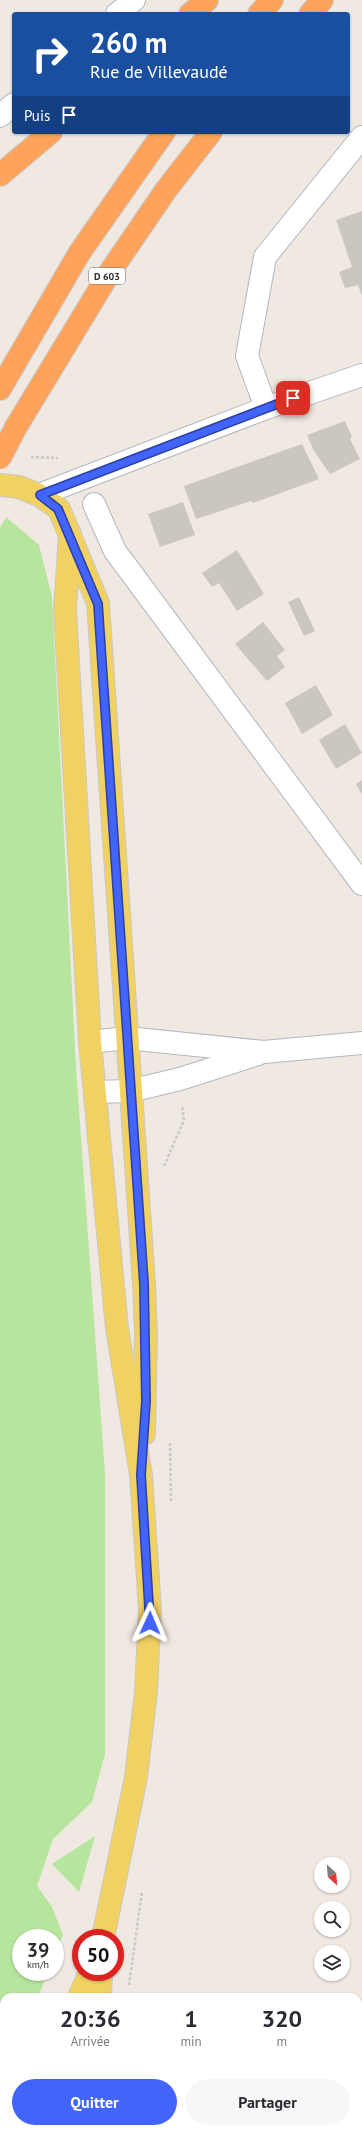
<!DOCTYPE html>
<html lang="fr">
<meta charset="utf-8">
<style>
:root{--surface:#fff;--page:#f7f7f7;--text:#2b2b33;--muted:#7c7c81;--accent:#4264fb}
body{margin:0;font-family:"PT Sans",sans-serif;background:var(--page);color:var(--text);height:100vh;display:flex;flex-direction:column;font-size:15px;white-space:nowrap}
*{box-sizing:border-box;margin:0}
p{font-size:13px;color:var(--muted)}
.icon{flex:none;width:22px;height:22px;fill:none;stroke:currentColor;stroke-width:2;stroke-linecap:round;stroke-linejoin:round}
.map{position:relative;flex:1;overflow:hidden}
.sheet{position:absolute;left:0px;top:1993px;width:362px;height:140px;display:flex;flex-direction:column;background:var(--surface);border-radius:12px 12px 0 0;box-shadow:0 1px 3px #0004}
.sheet>*{flex:none}
.hud{position:absolute;left:12px;top:12px;width:338px;height:122px;border-radius:4px;box-shadow:0 1px 3px #0004;background:#1a4fa0;color:#fff;overflow:hidden}
.needle{width:26px;rotate:154deg}
.fabs{position:absolute;left:314px;top:1857px;display:grid;gap:8px}
.fabs a{display:grid;place-items:center;width:36px;height:36px;border-radius:50%;background:var(--surface);box-shadow:0 1px 3px #0004;font-size:20px}
.speed{position:absolute;left:12px;top:1929px;display:flex;gap:8px;font-size:20px;font-weight:700;text-align:center}
.speed>*{display:grid;place-content:center;width:52px;height:52px;border-radius:50%;background:var(--surface);box-shadow:0 1px 3px #0004;line-height:1}
.speed small{font-size:10px;font-weight:400}
.speed .limit{border:6px solid #d22;background:#fff;color:#111}
.pin{position:absolute;display:grid;place-items:center;width:34px;height:34px;color:#fff;margin:-17px;border-radius:8px;box-shadow:0 2px 6px #0006}
.me{position:absolute;width:44px;margin:-22px;rotate:1deg;stroke-linejoin:round;filter:drop-shadow(0 0 3px #0008)}
.turn{display:flex;align-items:center;gap:14px;height:84px;padding:0 12px;font-size:18px}
.turn .icon{width:52px;height:52px;stroke-width:2.5}
.turn b{display:block;font-size:28px;line-height:34px}
.then{display:flex;align-items:center;height:38px;padding:0 12px;background:#0003;gap:8px;font-size:15px}
.eta{display:flex;justify-content:space-evenly;align-items:center;height:68px;text-align:center}
.eta b{font-size:24px;font-weight:600;line-height:28px}
.cta{display:flex;gap:8px;margin-top:auto;padding:8px 12px}
.cta a{flex:1;height:46px;border-radius:24px;background:var(--accent);color:#fff;font-size:16px;font-weight:600;line-height:46px;text-align:center}
.cta a+a{background:var(--page);color:var(--text)}
.map>svg:first-child{display:block}
.green{fill:#b6e59e}
.building{fill:#cbc7bf}
.lines{fill:none;stroke-linecap:round;stroke-linejoin:round}
.minor-casing{stroke:#b4b7c1;stroke-width:24}
.major-casing{stroke:#c9c9c9;stroke-width:24}
.highway-casing{stroke:#c9c9c9;stroke-width:24}
.path{stroke:#c9c9c9;stroke-width:2.5;stroke-dasharray:3 2;stroke-linecap:butt}
.minor{stroke:#fff;stroke-width:22}
.major{stroke:#f2d163;stroke-width:22}
.highway{stroke:#ffa35c;stroke-width:22}
.highway-bridge-casing{stroke:#c9c9c9;stroke-width:24;stroke-linecap:butt}
.highway-bridge{stroke:#ffa35c;stroke-width:22}
.route-casing{stroke:#2b41a3;stroke-width:10}
.route{stroke:#4264fb;stroke-width:7}
.labels{text-anchor:middle;dominant-baseline:central;stroke-width:3;stroke-linejoin:round;paint-order:stroke}
.shield{fill:#fff;stroke:#6d6d6d;stroke-width:1}
.shield-label{font-size:10px;font-weight:bold;fill:#2e2e2e}
</style>
<div class="map">
<svg width="362" height="2133" viewBox="0 0 362 2133">
<rect width="100%" height="100%" fill="#efe9e1"/>
<g class="green">
<polygon points="6,517 39,545 52,597 76,1068 105,1473 105,1754 92,1802 53,1839 37,1886 52,1907 63,1935 55,1955 55,1938 21,1938 21,1972 48,1972 38,1997 4,1997 4,2079 0,2087 0,528"/>
<polygon points="95,1836 79,1892 52,1864"/>
</g>
<g class="building">
<polygon points="362,211 362,296 358,285 345,288 339,272 352,267 336,220"/>
<polygon points="345,421 352,437 350,439 360,459 330,474 314,451 307,435"/>
<polygon points="302,444 319,479 253,503 251,501 196,519 184,486"/>
<polygon points="183,502 195,535 160,547 148,514"/>
<polygon points="237,550 264,594 237,611 219,583 212,587 202,573"/>
<polygon points="299,597 315,631 304,636 288,602"/>
<polygon points="263,622 285,650 277,656 285,667 267,681 235,644"/>
<polygon points="316,685 333,715 302,734 285,703"/>
<polygon points="345,724 362,753 336,769 319,740"/>
<polygon points="362,780 362,795 356,784"/>
</g>
<g class="lines">
<g class="minor-casing">
<g id="minor">
<polyline points="117,14 134,0"/>
<polyline points="0,116 14,104"/>
<polyline points="266,408 247,356 265,257 362,137"/>
<polyline points="39,495 266,408 362,375"/>
<polyline points="94,504 115,551 362,884"/>
<polyline points="90,1042 127,1038 264,1052 362,1043"/>
<polyline points="95,1092 130,1091 180,1079 258,1054"/>
</g>
</g>
<g class="major-casing">
<g id="major">
<polyline points="0,485 19,487 39,495 59,509 98,603 144,1284 146,1335 144,1434"/>
<polyline points="70,534 65,610 90,1042 117,1328 141,1475 150,1609 146,1692 136,1777 103,1938"/>
<polyline points="79,1997 90,1972"/>
<polyline points="100,1997 101,1972"/>
<polyline points="21,2133 23,2129"/>
<polyline points="95,2133 95,2129"/>
</g>
</g>
<g class="highway-casing">
<g id="highway">
<polyline points="190,14 207,0"/>
<polyline points="259,14 272,0"/>
<polyline points="310,14 322,0"/>
<polyline points="0,175 51,132"/>
<polyline points="0,389 80,252 164,132"/>
<polyline points="16,427 110,272 166,190 211,132"/>
</g>
</g>
<g class="path">
<polyline points="31,457 58,458"/>
<polyline points="164,1166 184,1120 182,1105"/>
<polyline points="170,1443 171,1502"/>
<polyline points="129,1985 142,1891"/>
</g>
<use href="#minor" class="minor"/>
<use href="#major" class="major"/>
<use href="#highway" class="highway"/>
<g class="highway-bridge-casing">
<polyline id="highway-bridge" points="0,458 16,427"/>
</g>
<use href="#highway-bridge" class="highway-bridge"/>
</g>
<g class="lines">
<g class="route-casing">
<polyline id="route" points="150,1623 141,1475 146,1401 144,1284 98,604 58,509 40,495 293,398"/>
</g>
<use href="#route" class="route"/>
</g>
<g class="labels">
<rect class="shield" x="89" y="268" width="36" height="16" rx="3"/>
<g class="shield-label">
<text x="107" y="276">D 603</text>
</g>
</g>
</svg>
<div class="fabs">
<a><svg class="needle" viewBox="-14 -14 28 28"><path d="M0-13l5 13h-10z" fill="#e53935"/><path d="M0 13l5-13h-10z" fill="#7c7c81"/></svg></a>
<a><svg class="icon" aria-label="search" viewBox="0 0 24 24"><circle cx="10" cy="10" r="6"/><path d="M15 15l6 6"/></svg></a>
<a><svg class="icon" aria-label="layers" viewBox="0 0 24 24"><path d="M12 4l9 5-9 5-9-5zM3 14l9 5 9-5"/></svg></a>
</div>
<div class="speed"><div>39<small>km/h</small></div><div class="limit">50</div></div>
<div class="pin" style="left:293px;top:398px;background:#d93025"><svg class="icon" aria-label="arrive" viewBox="0 0 24 24"><path d="M6 21V4h12l-3 4 3 4H6"/></svg></div>
<svg class="me" style="left:150px;top:1623px" viewBox="-20 -20 40 40"><path d="M0-17L14 15 0 8-14 15z" fill="#4264fb" stroke="#fff" stroke-width="4"/></svg>
<div class="hud">
<div class="turn"><svg class="icon" aria-label="right" viewBox="0 0 24 24"><path d="M7 20v-9h11M14 6l5 5-5 5"/></svg><div><b>260 m</b>Rue de Villevaudé</div></div>
<div class="then">Puis<svg class="icon" aria-label="arrive" viewBox="0 0 24 24"><path d="M6 21V4h12l-3 4 3 4H6"/></svg></div>
</div>
<section class="sheet">
<div class="eta">
<div><b>20:36</b><p>Arrivée</p></div>
<div><b>1</b><p>min</p></div>
<div><b>320</b><p>m</p></div>
</div>
<div class="cta"><a>Quitter</a><a>Partager</a></div>
</section>
</div>
